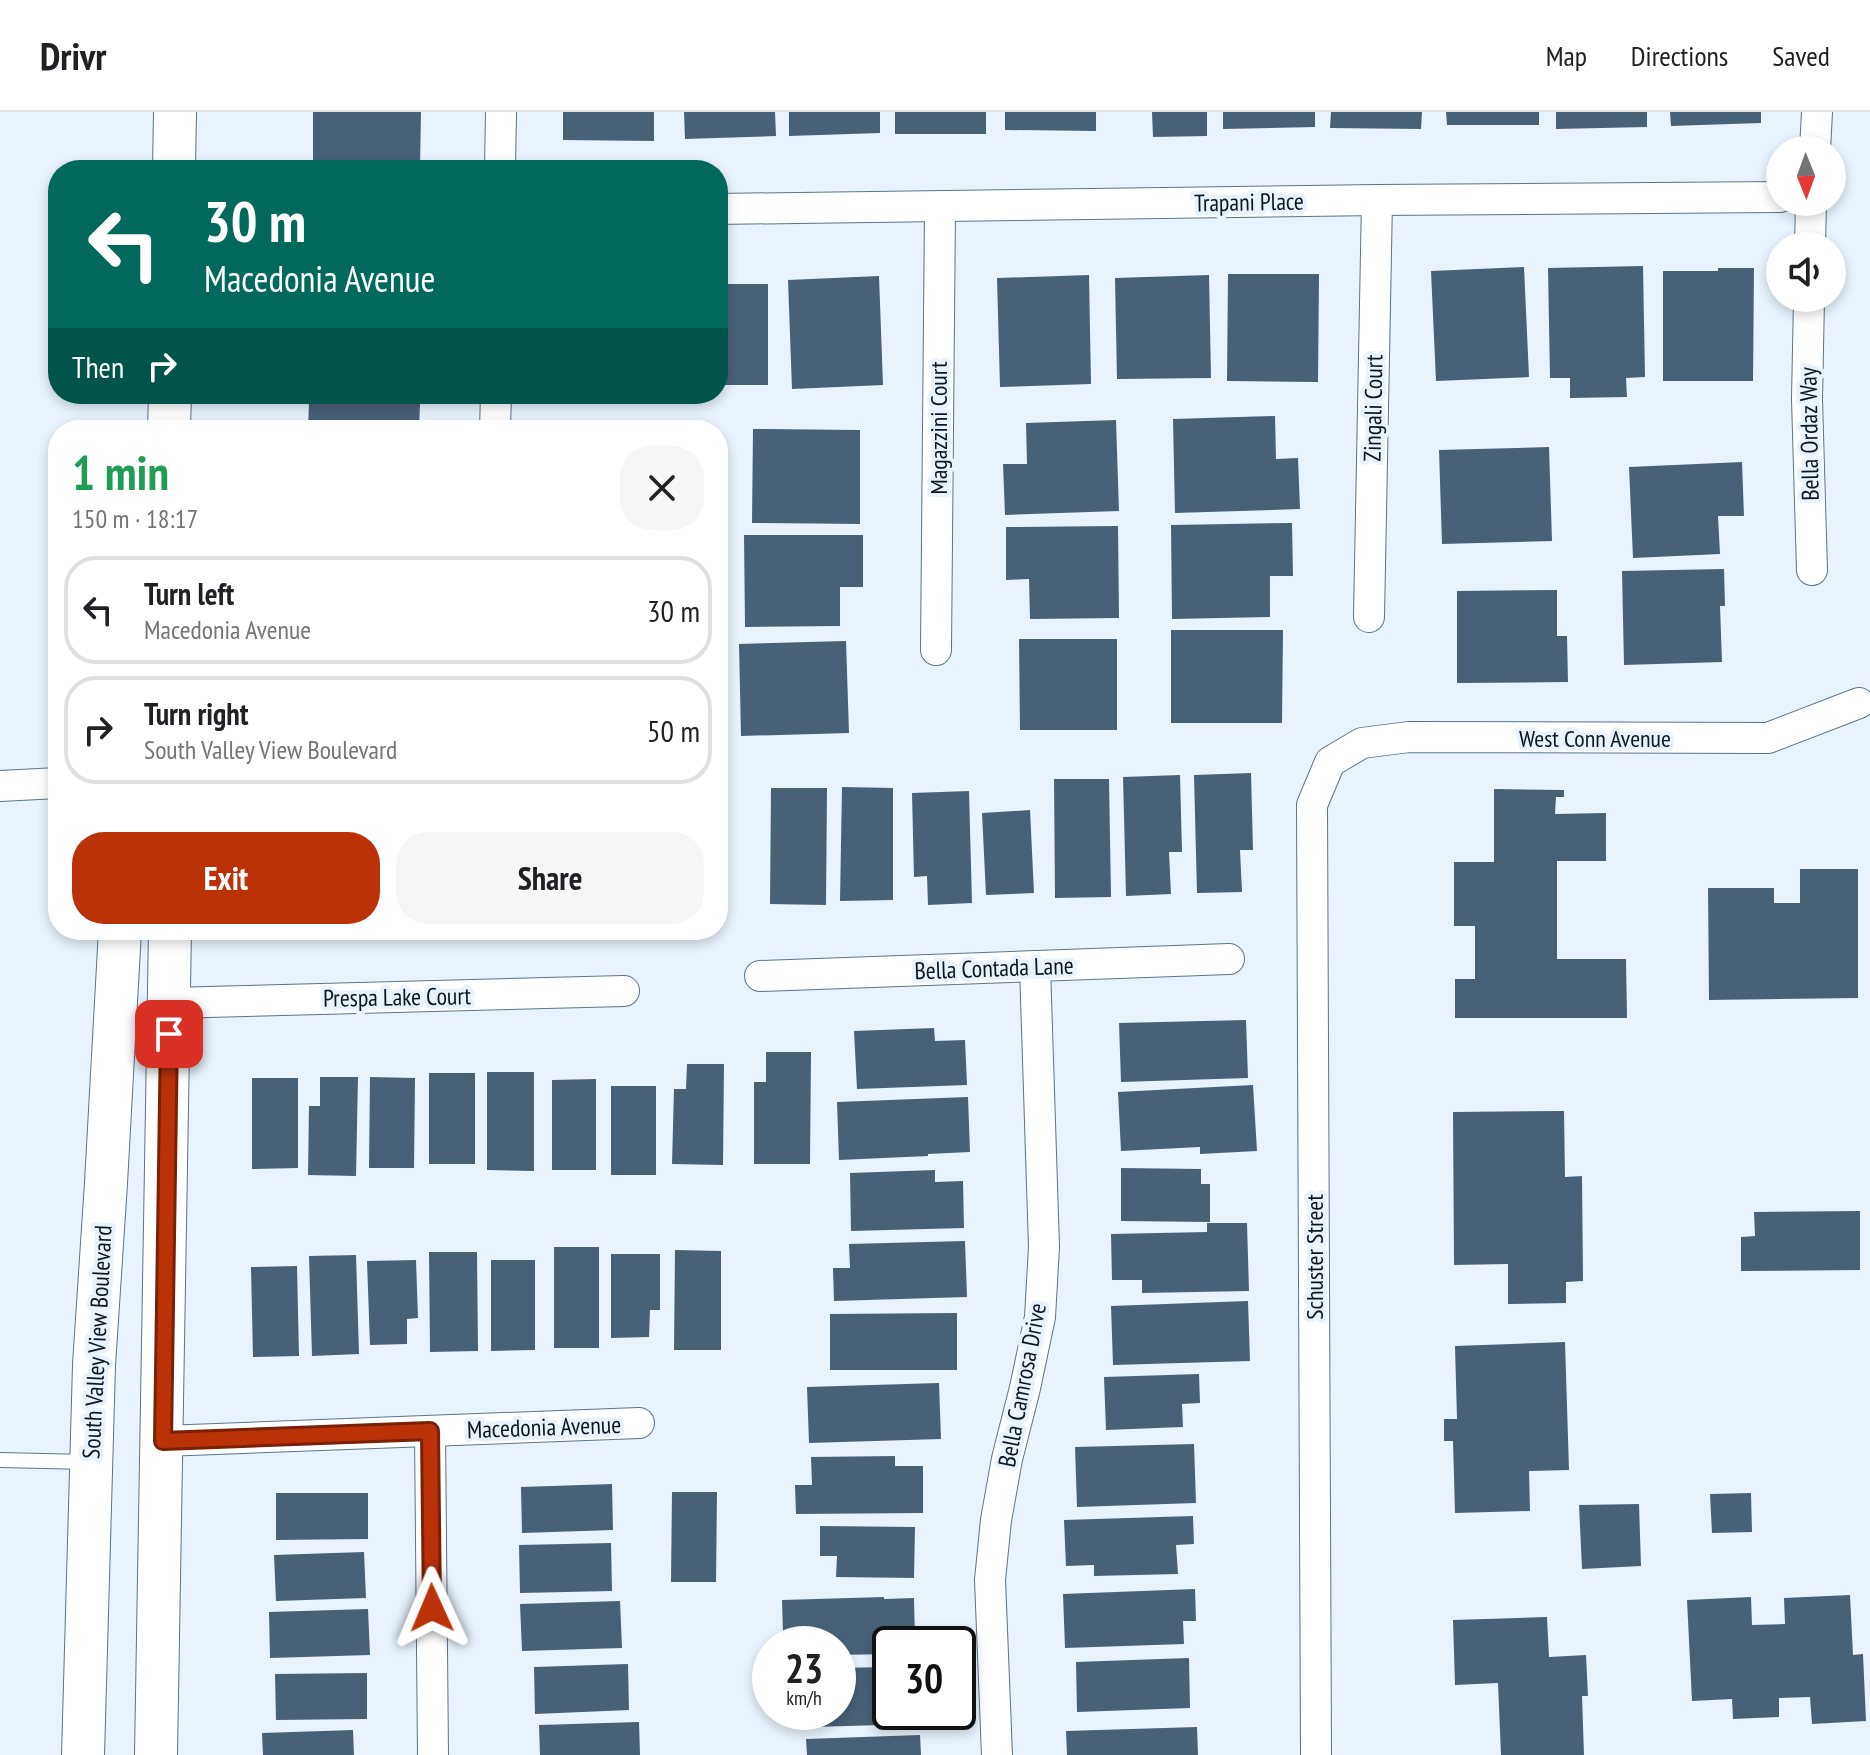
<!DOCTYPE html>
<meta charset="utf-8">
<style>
:root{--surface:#fff;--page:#f6f6f6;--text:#202124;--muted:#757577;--line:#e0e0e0;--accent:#bb3209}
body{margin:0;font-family:"PT Sans Narrow",sans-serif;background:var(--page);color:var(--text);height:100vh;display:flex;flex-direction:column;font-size:30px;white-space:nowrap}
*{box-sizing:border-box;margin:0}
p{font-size:26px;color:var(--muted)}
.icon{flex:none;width:44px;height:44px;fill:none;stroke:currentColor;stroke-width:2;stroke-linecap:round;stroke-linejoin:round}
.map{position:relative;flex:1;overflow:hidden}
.panel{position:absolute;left:48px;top:308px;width:680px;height:520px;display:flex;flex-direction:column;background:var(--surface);border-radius:32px;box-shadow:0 4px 12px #0003}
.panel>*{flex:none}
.banner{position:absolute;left:48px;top:48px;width:680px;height:244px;border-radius:32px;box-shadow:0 4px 12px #0003;background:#00695c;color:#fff;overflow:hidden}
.needle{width:52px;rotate:179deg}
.tools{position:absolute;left:1766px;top:24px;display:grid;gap:16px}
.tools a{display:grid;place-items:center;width:80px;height:80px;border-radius:50%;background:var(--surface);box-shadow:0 4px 12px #0003;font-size:40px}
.speed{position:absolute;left:752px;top:1514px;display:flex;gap:16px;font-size:40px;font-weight:700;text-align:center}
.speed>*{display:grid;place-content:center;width:104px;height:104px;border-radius:50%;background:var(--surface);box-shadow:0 4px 12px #0003;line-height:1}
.speed small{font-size:20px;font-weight:400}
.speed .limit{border:4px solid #111;border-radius:12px;background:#fff;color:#111}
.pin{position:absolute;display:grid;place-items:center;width:68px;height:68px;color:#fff;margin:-34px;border-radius:16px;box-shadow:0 4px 12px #0006}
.me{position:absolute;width:88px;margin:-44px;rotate:359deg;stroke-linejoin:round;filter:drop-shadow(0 0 6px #0008)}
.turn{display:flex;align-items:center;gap:28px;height:168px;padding:0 24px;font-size:36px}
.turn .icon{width:104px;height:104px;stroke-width:2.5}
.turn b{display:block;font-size:56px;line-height:68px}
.then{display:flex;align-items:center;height:76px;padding:0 24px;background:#0003;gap:16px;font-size:30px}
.round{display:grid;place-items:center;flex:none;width:84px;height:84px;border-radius:32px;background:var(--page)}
.head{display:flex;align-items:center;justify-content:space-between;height:136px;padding:0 24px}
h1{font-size:48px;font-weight:700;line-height:60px;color:#1e9e55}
.button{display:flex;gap:16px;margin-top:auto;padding:16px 24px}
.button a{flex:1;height:92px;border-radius:32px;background:var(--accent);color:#fff;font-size:32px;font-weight:700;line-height:92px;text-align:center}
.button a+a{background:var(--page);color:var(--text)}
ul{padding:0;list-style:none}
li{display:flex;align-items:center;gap:24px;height:108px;margin:0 16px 12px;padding:0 8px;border:4px solid var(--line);border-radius:32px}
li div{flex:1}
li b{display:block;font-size:30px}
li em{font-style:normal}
header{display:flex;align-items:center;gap:48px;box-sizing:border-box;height:112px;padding:0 40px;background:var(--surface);border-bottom:2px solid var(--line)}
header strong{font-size:38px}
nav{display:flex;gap:44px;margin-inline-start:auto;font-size:28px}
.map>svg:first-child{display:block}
.building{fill:#496177}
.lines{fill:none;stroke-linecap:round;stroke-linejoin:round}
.lane-casing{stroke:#5b748a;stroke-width:16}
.street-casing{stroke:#5b748a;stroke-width:32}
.secondary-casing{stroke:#5b748a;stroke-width:44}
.lane{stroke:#fff;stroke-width:14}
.street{stroke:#fff;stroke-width:30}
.secondary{stroke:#fff;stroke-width:42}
.route-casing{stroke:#7a2006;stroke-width:20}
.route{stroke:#bb3209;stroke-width:14}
.labels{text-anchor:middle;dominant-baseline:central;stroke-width:8;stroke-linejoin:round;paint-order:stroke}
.street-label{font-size:24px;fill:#0d1720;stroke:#e8f3fd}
</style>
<header>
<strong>Drivr</strong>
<nav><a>Map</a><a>Directions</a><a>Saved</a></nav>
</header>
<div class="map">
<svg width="1870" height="1643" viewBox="0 0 1870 1643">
<rect width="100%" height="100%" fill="#e8f3fd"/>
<g class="building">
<polygon points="313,0 421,0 420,54 313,53"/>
<polygon points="563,0 654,0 654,29 563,28"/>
<polygon points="684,0 775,0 776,24 685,27"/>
<polygon points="789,0 880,0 880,21 789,24"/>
<rect x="895" y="0" width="91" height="22"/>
<polygon points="1005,0 1096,0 1096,19 1005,18"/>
<polygon points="1152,0 1207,0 1207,24 1153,25"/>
<polygon points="1223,0 1315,0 1315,15 1223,17"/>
<polygon points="1331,0 1422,0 1421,17 1330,16"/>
<polygon points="1446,0 1539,0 1539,13 1447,13"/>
<polygon points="1556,0 1647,0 1647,15 1556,17"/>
<polygon points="1670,0 1761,0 1761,11 1671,14"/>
<polygon points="1643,154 1645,265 1626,266 1627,285 1570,286 1570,266 1550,266 1548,156"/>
<polygon points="1524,155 1529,265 1436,269 1431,159"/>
<polygon points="1718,156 1754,156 1753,269 1663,269 1663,159 1718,159"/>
<polygon points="1228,162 1319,162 1318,270 1227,269"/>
<polygon points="1089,163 1091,272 1000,275 997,166"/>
<polygon points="1209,163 1211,266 1117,267 1115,166"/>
<polygon points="879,164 883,273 792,277 788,168"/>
<rect x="718" y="172" width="50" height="101"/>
<rect x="558" y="282" width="71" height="3"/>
<polygon points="309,290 420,292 419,318 308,318"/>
<polygon points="1275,304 1276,347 1298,346 1300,397 1175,401 1173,307"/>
<polygon points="1116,308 1119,399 1005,403 1003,352 1027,352 1026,311"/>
<polygon points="753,317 860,318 860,412 752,411"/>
<polygon points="1549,335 1552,429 1442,432 1439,338"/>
<polygon points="1742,350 1744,404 1718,404 1720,442 1633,446 1629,355"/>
<polygon points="1292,411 1293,464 1270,464 1270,505 1172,507 1171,413"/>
<polygon points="1118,414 1119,506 1030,507 1029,467 1006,468 1006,415"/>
<polygon points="744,423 863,423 863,475 840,475 840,514 745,515"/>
<polygon points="1724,457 1725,494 1720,494 1722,550 1624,553 1622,459"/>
<polygon points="1557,478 1557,524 1567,524 1568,570 1457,571 1457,479"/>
<polygon points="1171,518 1283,518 1282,611 1171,611"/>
<polygon points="1019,527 1117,527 1117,618 1020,618"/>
<polygon points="846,529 849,621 741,624 739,532"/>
<polygon points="1251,661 1253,738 1240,738 1242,780 1197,781 1194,663"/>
<polygon points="1180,663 1182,740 1169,740 1171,782 1126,784 1123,665"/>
<polygon points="1054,667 1109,667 1111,785 1055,786"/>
<polygon points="842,675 893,676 893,788 840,789"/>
<polygon points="771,676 827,676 826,793 770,792"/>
<polygon points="1494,677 1564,678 1564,685 1556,685 1555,702 1606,701 1606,749 1557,749 1557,847 1626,847 1627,906 1455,906 1455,867 1475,867 1475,814 1454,814 1454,750 1494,750"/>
<polygon points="969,679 972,791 928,793 927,764 914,765 912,681"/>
<polygon points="718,681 728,681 727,797 718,797"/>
<polygon points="1030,698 1034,781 986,783 982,701"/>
<polygon points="1800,757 1858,757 1858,886 1709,888 1708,776 1774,776 1774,791 1800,791"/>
<polygon points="1246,908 1248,966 1121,970 1119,911"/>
<polygon points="934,916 935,929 965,928 967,973 857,977 854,919"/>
<polygon points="766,940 811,940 810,1052 754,1052 754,970 766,970"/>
<polygon points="687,952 724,952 723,1053 672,1052 674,977 686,977"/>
<polygon points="487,960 534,960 534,1059 487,1058"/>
<rect x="429" y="961" width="46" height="91"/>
<polygon points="320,965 358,965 356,1064 308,1063 309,994 320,994"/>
<polygon points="370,965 415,966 414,1056 369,1056"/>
<polygon points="252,966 298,966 298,1056 252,1057"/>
<polygon points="596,967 596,1058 552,1058 552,968"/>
<polygon points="1253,973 1257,1039 1200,1042 1200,1035 1121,1039 1118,980"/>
<rect x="611" y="974" width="45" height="89"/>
<polygon points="968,985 970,1040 928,1042 928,1044 839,1048 837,990"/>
<polygon points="1564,999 1565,1065 1582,1064 1583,1169 1566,1170 1566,1191 1508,1192 1508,1152 1454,1153 1453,1000"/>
<polygon points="1121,1056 1201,1057 1201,1072 1210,1072 1210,1110 1121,1109"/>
<polygon points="935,1058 935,1070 963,1069 964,1116 851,1119 850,1061"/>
<polygon points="1860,1099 1860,1158 1741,1159 1741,1125 1755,1124 1754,1100"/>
<polygon points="1207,1111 1247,1111 1249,1179 1142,1181 1142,1168 1112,1168 1111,1122 1207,1120"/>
<polygon points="965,1129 967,1185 834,1189 833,1156 850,1156 849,1132"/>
<rect x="554" y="1135" width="45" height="101"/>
<polygon points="675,1138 721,1139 721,1238 674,1238"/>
<polygon points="429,1140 477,1140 478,1239 430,1240"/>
<polygon points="611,1142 660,1142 660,1198 650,1198 649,1225 611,1226"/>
<polygon points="356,1143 359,1242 312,1244 309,1144"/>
<polygon points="416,1148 418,1206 407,1207 407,1232 370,1233 367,1149"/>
<polygon points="491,1148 535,1148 535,1238 491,1239"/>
<polygon points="297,1154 299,1244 253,1245 251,1155"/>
<polygon points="1248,1189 1250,1249 1113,1253 1111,1194"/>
<polygon points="957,1201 957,1258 830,1258 830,1202"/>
<polygon points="1565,1230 1569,1358 1529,1359 1530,1399 1455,1401 1453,1329 1444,1329 1444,1307 1457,1307 1455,1234"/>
<polygon points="1199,1262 1200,1291 1182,1292 1183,1315 1106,1318 1104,1265"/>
<polygon points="939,1271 941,1327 809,1331 807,1275"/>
<polygon points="1194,1332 1196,1391 1077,1395 1075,1335"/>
<polygon points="895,1344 895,1354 923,1354 923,1401 796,1402 795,1373 812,1373 811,1345"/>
<polygon points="612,1372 613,1418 522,1421 521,1375"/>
<polygon points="672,1380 717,1380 716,1470 671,1470"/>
<polygon points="276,1381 368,1381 368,1427 276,1428"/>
<polygon points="1751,1381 1752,1420 1712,1421 1710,1382"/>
<polygon points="1639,1392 1641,1454 1582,1457 1579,1393"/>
<polygon points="1193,1404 1194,1432 1176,1433 1178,1462 1094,1464 1094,1453 1066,1454 1064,1408"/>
<polygon points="820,1414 915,1415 914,1466 836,1465 837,1444 820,1444"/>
<polygon points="611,1431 612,1479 520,1481 519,1433"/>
<polygon points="364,1440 366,1486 276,1489 274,1443"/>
<polygon points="1195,1477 1196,1509 1183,1509 1184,1532 1065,1536 1063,1482"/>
<polygon points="1850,1483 1853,1543 1863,1542 1866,1609 1812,1612 1810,1585 1779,1586 1779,1605 1733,1607 1732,1587 1692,1589 1687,1488 1751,1485 1752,1513 1785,1512 1784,1486"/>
<polygon points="884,1485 884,1487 914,1486 915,1532 890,1532 890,1542 838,1543 838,1532 797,1532 797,1520 783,1521 782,1488"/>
<polygon points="620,1489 622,1536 522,1539 520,1492"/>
<polygon points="368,1497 370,1543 270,1546 269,1500"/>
<polygon points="1547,1505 1549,1545 1586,1543 1588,1584 1582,1584 1584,1643 1501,1643 1498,1571 1455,1573 1453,1508"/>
<polygon points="1189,1546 1190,1596 1077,1600 1076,1550"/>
<polygon points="628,1552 629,1598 535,1602 534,1555"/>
<polygon points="890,1555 890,1600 881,1600 881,1613 813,1615 812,1600 838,1600 838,1556"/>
<polygon points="367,1561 367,1607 276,1608 275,1562"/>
<polygon points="639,1610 640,1643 540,1643 539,1613"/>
<polygon points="1197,1615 1198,1643 1067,1643 1066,1619"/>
<polygon points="353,1618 354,1643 263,1643 262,1621"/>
<polygon points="920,1623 921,1643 807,1643 806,1627"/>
</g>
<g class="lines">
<g class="lane-casing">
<polyline id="lane" points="0,1348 88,1350"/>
</g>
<g class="street-casing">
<g id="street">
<polyline points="1815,38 1817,0"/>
<polyline points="500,58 501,0"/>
<polyline points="718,97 1377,88 1780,85"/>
<polyline points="1810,134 1811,90"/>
<polyline points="1809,186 1807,287 1812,458"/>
<polyline points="495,318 496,282"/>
<polyline points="1369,505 1377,88"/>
<polyline points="936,538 940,95"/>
<polyline points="0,674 58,671"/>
<polyline points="760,864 1229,847"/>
<polyline points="170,891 624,879"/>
<polyline points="430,1319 433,1643"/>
<polyline points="163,1329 639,1311"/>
<polyline points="997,1643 990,1468 996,1408 1007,1347 1025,1276 1040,1205 1044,1135 1035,854"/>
<polyline points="1316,1643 1312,693 1330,650 1362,631 1409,625 1768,626 1859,591"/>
</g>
</g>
<g class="secondary-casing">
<g id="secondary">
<polyline points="174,58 175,0"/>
<polyline points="169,318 170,282"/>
<polyline points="83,1643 94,1253 106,1071 120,818"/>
<polyline points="156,1643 170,818"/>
</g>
</g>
<use href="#lane" class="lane"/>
<use href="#street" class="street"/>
<use href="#secondary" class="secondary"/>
</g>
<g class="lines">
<g class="route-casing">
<polyline id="route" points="169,922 163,1329 430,1319 432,1496"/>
</g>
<use href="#route" class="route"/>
</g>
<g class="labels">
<g class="street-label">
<text transform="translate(1249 90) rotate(-1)">Trapani Place</text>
<text transform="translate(1373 296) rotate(-89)">Zingali Court</text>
<text transform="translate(938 316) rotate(-90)">Magazzini Court</text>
<text transform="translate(1809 322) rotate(-91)">Bella Ordaz Way</text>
<text x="1595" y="626">West Conn Avenue</text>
<text transform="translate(994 856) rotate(-2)">Bella Contada Lane</text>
<text transform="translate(397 885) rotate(-1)">Prespa Lake Court</text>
<text transform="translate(1314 1145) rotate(-90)">Schuster Street</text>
<text transform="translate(97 1230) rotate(-87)">South Valley View Boulevard</text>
<text transform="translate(1022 1273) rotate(-79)">Bella Camrosa Drive</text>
<text transform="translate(544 1315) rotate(-2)">Macedonia Avenue</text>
</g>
</g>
</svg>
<div class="tools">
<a><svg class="needle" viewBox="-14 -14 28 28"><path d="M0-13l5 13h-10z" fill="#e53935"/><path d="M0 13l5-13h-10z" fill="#757577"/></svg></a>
<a><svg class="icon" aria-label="sound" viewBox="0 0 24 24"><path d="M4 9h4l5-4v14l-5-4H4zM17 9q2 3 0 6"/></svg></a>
</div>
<div class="speed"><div>23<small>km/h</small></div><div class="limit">30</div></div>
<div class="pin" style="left:169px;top:922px;background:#d93025"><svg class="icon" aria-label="arrive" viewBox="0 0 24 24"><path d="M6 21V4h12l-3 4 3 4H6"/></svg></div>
<svg class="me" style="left:432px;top:1496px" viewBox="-20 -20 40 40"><path d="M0-17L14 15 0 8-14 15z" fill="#bb3209" stroke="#fff" stroke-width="4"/></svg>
<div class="banner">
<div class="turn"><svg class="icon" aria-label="left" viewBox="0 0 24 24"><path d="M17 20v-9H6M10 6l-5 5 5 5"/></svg><div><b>30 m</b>Macedonia Avenue</div></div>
<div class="then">Then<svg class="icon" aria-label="right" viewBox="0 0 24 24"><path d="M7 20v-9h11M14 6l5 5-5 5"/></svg></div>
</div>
<section class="panel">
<div class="head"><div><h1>1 min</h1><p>150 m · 18:17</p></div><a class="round"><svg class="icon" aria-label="close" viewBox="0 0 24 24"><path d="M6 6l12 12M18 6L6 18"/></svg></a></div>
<ul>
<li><svg class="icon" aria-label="left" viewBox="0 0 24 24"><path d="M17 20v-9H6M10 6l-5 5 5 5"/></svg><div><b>Turn left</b><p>Macedonia Avenue</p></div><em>30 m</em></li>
<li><svg class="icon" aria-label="right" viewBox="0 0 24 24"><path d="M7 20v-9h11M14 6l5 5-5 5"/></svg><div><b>Turn right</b><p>South Valley View Boulevard</p></div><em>50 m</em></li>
</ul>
<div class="button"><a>Exit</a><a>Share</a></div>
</section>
</div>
